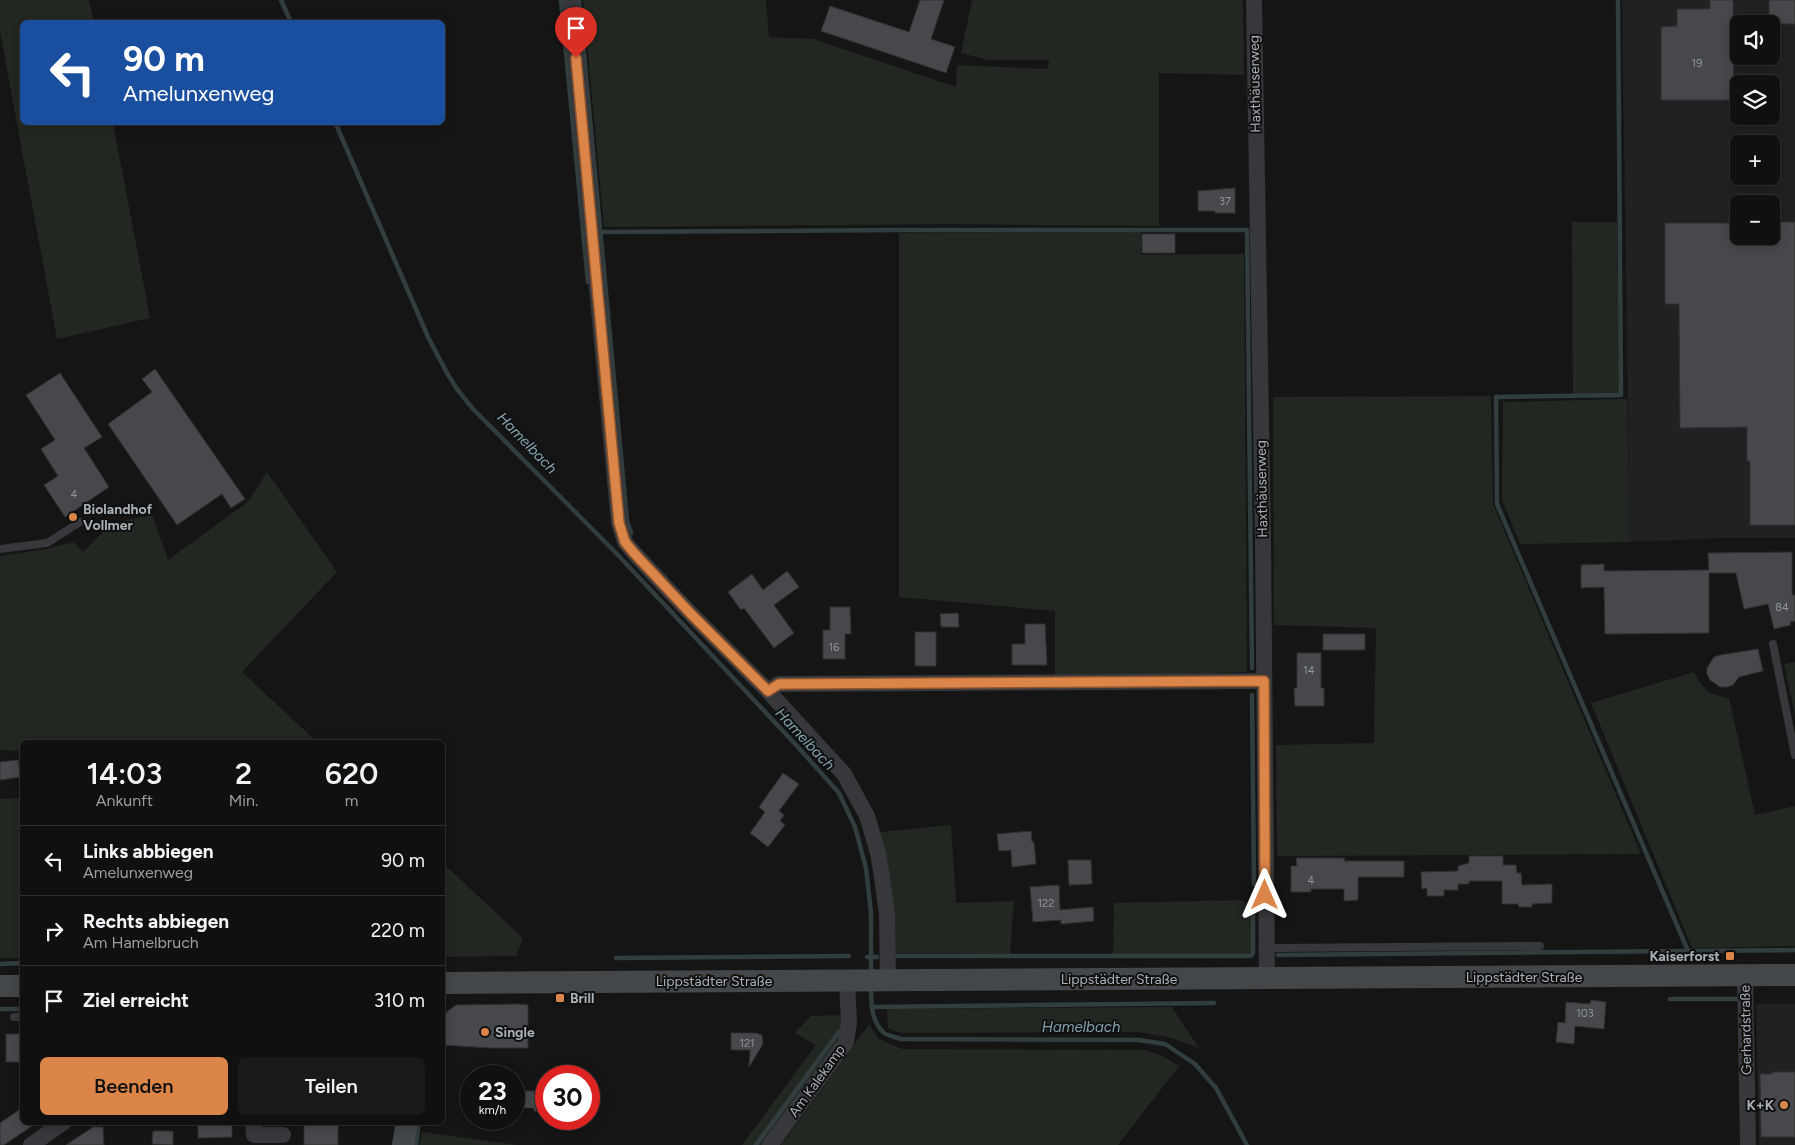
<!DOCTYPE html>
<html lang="de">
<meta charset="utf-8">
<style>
:root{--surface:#101010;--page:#191919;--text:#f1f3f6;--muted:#9c9d9f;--line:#303030;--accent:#db8548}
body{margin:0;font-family:Figtree,sans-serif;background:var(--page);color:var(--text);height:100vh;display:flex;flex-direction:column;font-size:19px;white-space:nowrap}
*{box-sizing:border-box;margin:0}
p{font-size:16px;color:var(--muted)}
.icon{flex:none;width:28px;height:28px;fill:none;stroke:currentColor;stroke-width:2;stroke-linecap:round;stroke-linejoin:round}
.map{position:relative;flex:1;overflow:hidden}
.details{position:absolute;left:20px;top:740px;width:425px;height:385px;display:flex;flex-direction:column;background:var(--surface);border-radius:8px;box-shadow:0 2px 12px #0003,0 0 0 1px var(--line)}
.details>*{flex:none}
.banner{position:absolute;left:20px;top:20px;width:425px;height:105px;border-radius:8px;box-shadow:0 2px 12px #0003,0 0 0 1px var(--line);background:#1a4fa0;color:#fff;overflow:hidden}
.controls{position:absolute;left:1730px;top:15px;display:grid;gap:10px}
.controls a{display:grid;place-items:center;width:50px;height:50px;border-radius:8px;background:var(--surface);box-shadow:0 2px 12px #0003,0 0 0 1px var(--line);font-size:25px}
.speed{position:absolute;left:460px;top:1065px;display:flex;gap:10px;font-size:25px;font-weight:700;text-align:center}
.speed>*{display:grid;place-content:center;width:65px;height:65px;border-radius:50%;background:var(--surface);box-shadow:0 2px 12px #0003,0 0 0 1px var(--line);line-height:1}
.speed small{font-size:12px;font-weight:400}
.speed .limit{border:8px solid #d22;background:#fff;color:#111}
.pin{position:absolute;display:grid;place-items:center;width:42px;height:42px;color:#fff;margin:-51px -21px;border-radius:50% 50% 50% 0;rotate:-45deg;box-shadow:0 0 5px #0007}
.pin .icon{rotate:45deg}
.me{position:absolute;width:55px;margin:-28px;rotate:0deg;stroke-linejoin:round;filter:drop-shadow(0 0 4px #0008)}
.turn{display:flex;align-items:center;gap:18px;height:105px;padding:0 20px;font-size:22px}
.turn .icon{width:65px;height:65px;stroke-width:2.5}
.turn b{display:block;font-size:35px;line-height:42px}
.eta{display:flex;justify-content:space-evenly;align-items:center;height:85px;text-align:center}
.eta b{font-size:30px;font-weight:600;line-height:35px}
.primary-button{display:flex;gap:10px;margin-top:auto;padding:10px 20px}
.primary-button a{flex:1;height:58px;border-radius:8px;background:var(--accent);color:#111;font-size:20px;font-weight:600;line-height:58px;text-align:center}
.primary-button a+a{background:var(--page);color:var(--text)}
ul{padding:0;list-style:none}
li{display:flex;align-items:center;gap:15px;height:70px;padding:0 20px;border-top:1px solid var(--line)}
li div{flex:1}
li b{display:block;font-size:19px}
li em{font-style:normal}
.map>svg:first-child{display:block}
.built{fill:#212123;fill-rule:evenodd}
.green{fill:#222821}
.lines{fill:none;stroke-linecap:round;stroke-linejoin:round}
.stream{stroke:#323d3f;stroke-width:4.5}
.building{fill:#47484b;stroke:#2f3032}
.lane{stroke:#36383b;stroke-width:8}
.street{stroke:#36383b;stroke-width:16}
.secondary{stroke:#44474a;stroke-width:22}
.route-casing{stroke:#8e562f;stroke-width:12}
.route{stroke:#db8548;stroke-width:9}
.poi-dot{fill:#db8548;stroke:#101011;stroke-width:2}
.labels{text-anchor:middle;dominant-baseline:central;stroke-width:4;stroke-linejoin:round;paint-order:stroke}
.number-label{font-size:11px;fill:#90959a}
.street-label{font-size:14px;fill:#a8afb5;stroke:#101011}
.poi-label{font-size:14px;font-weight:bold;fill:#a8afb5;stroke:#101011;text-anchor:start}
.water-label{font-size:15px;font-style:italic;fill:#83a3ac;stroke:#101011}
</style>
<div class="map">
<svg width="1795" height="1145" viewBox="0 0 1795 1145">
<rect width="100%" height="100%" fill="#151516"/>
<g class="built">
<path d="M1622,0h173v538h-73l-92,4zM1739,24h32v32h-32zM1739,84h32v32h-32zM1739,144h32v32h-32zM1739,204h32v32h-32z"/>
<polygon points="1756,1004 1795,1004 1795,1145 1759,1145"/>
</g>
<g class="green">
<polygon points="0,0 89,0 94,22 22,22 22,122 113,123 150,318 57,339 0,32"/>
<polygon points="583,0 766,0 769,37 813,39 956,87 957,65 1048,69 1049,60 988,60 961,53 972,0 1243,0 1244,75 1159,73 1159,226 950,224 604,227"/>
<polygon points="1572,222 1617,222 1619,393 1573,394"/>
<polygon points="1141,232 1141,255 1244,254 1247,672 1055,677 1055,611 899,597 899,233"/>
<polygon points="1491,396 1493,504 1641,854 1277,856 1276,745 1374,743 1376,628 1274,625 1273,397"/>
<polygon points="1627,399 1630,542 1520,544 1502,500 1503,402"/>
<polygon points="267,472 337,572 242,672 317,742 22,742 22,751 0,750 0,556 47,549 73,542 83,552 112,523 152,515 168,560 248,502"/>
<polygon points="1795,662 1795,715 1784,664"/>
<path d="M1694,672c10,19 14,22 35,26l26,117 40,-9v140l-103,2 -101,-245z"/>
<polygon points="22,798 22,958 0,958 0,799"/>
<polygon points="951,825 956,903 1014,901 1010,954 895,953 880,832"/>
<polygon points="447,867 523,938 516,956 443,957 443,874"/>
<polygon points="1241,900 1251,905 1251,953 1249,955 1113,954 1114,903"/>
<polygon points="1172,1007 1199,1048 1168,1037 1137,1032 902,1033 888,1028 887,1009"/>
<polygon points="844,1015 841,1042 762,1145 742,1145 816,1045 795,1033 811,1016"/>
<polygon points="869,1024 879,1039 902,1049 1145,1050 1163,1056 1179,1066 1118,1145 781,1145"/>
<polygon points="422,1132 518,1145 419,1145"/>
</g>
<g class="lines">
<g class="stream">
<polyline points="281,0 291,22"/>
<polyline points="561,0 588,282"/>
<polyline points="579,0 627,521 631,533"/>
<polyline points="1618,0 1621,395 1496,397 1497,504 1688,951 1795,950"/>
<polyline points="335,122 428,337 447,373 457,389 473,409 617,554 798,747 839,793 855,827 866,868 871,913 871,974"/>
<polyline points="601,232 899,230 1247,230 1252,668"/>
<polyline points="1252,695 1254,884"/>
<polyline points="1278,955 1688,951"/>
<polyline points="896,956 1251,956 1253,953 1253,906"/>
<polyline points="867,957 877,957"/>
<polyline points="616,958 849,956"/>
<polyline points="0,964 22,963"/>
<path d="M871,987c0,15 0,33 12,45 4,4 13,5 18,7l238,1 26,4 30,20 21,24 31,57"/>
<polyline points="1670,999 1737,999"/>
<polyline points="872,1007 1214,1003"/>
<polyline points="0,1009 22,1009"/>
<polyline points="416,1145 419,1122"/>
<polyline points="756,1145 839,1032"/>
</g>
</g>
<g class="building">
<polygon points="920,0 944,0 931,39 955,47 946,73 821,31 830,6 909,32"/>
<polygon points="1710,0 1733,0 1734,100 1661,100 1661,27 1677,26 1677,9 1710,9"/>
<rect x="1769" y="0" width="26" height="24"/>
<polygon points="1235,188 1235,213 1215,213 1215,211 1198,211 1198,191"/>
<polygon points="1771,222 1795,222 1795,525 1750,525 1750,461 1747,461 1747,427 1680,428 1679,304 1665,304 1665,223 1739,223 1739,236 1771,236"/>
<rect x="1142" y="234" width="33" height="19"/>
<polygon points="155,369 245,499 231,508 222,494 177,525 108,424 152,392 142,379"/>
<polygon points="60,373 102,437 84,448 109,487 65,517 44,485 58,476 41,449 55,440 26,395"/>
<polygon points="1792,552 1792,595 1795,595 1795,621 1790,622 1791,625 1774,629 1768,604 1744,609 1736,573 1709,573 1709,633 1605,634 1604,587 1581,588 1581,565 1604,564 1604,571 1709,570 1708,553"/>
<polygon points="787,571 799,587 774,605 794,633 774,648 744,608 741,610 728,592 752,574 763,590"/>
<polygon points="830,607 850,607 851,634 845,634 845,659 823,659 823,630 830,630"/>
<polygon points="958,613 959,627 941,627 940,614"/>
<polygon points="1025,624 1045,624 1047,665 1012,665 1012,644 1025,644"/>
<rect x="915" y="632" width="21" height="34"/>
<rect x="1323" y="634" width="42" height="16"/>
<polygon points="1758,649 1763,671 1739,677 1733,685 1727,687 1720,687 1710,680 1707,674 1707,668 1714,657 1720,655"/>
<polygon points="1297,653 1321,653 1321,688 1324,688 1324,706 1295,706 1294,688 1297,688"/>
<polygon points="18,760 21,777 0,780 0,762"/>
<polygon points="783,773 799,784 779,811 784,815 780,821 785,825 768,847 750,833 765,812 759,807"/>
<polygon points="1031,831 1032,842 1034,842 1036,864 1012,867 1011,850 999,851 997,834"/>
<polygon points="1469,856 1503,856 1503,865 1516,865 1517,873 1521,873 1522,885 1552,884 1552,903 1532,904 1532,907 1519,907 1518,904 1502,904 1502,881 1469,881 1469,884 1458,884 1458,890 1444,890 1444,896 1427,896 1427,888 1422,889 1421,872 1458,871 1458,866 1469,863"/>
<polygon points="1296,858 1345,858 1344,861 1404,861 1404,877 1358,877 1358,900 1344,901 1344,889 1311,889 1311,892 1291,892 1291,866 1297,866"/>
<polygon points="1068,860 1091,860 1092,884 1069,885"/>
<polygon points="1059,885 1060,910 1093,907 1094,921 1061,924 1061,920 1033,922 1030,887"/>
<polygon points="1591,1000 1606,1002 1604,1029 1575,1026 1574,1044 1556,1042 1558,1022 1565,1023 1566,1002 1590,1004"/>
<polygon points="518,1004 528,1005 528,1048 491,1048 442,1045 442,1019 448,1011 456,1005"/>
<polygon points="731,1033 756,1033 762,1035 763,1044 749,1067 750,1050 731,1050"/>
<rect x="6" y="1034" width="16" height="28"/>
<polygon points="1772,1072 1795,1072 1795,1137 1761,1137 1760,1074 1772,1074"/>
<polygon points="521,1091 535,1091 534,1094 546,1095 546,1112 534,1111 534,1108 520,1108"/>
<polygon points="22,1108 22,1122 38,1122 4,1145 0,1145 0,1123"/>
<polygon points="198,1122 232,1122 232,1137 198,1138"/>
<polygon points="338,1124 338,1145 304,1145 304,1125"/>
<polygon points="93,1127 103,1127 104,1145 66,1145"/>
<polygon points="153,1131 173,1131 173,1145 152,1144"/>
</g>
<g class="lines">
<g class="lane">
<polyline points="0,549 47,543 80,522"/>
<polyline points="1773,644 1795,755"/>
<polyline points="1266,948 1540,946"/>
<polyline points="14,1017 22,1017"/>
</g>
<g class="street">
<polyline points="570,0 619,523 625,542 634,553 691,614 768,691 844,774 867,816 878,853 882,877 887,915 888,980"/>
<polyline points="1254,0 1263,542 1267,978"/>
<polyline points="768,691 779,684 1264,681"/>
<polyline points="1745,975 1748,1145"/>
<polyline points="253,1122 254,1135 283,1135"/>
<polyline points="31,1145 64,1122"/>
<polyline points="770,1145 846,1042 849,1023 847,981"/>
</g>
<g class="secondary">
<polyline points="442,983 1795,975"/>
<polyline points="0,986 22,986"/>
<polyline points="403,1145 407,1122"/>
</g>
</g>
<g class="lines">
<g class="route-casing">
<polyline id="route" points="576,58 619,523 625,542 634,553 691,614 768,691 779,684 1264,681 1265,895"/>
</g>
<use href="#route" class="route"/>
</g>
<g class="poi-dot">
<circle cx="73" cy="517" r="5"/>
<rect x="1725" y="951" width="10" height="10" rx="2.5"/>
<rect x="555" y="993" width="10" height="10" rx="2.5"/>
<circle cx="485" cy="1032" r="5"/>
<circle cx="1784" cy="1105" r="5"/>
</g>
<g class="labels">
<g class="number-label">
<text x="1697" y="63">19</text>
<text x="1225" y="201">37</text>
<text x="74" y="494">4</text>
<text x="1782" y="607">84</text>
<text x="834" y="647">16</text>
<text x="1309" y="670">14</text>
<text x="1311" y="880">4</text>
<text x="1046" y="903">122</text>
<text x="1585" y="1013">103</text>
<text x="747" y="1043">121</text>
</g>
<g class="street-label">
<text transform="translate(1255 84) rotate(-91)">Haxthäuserweg</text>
<text transform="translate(1262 489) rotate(-91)">Haxthäuserweg</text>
<text x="1524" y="977">Lippstädter Straße</text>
<text x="1119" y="979">Lippstädter Straße</text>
<text x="714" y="981">Lippstädter Straße</text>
<text transform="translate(1746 1030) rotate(-91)">Gerhardstraße</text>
<text transform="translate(817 1081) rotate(-54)">Am Kalekamp</text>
</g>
<g class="poi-label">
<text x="83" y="509">Biolandhof<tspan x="83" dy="16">Vollmer</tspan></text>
<text x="1720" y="956" text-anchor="end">Kaiserforst</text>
<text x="570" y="998">Brill</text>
<text x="495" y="1032">Single</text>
<text x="1774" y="1105" text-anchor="end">K+K</text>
</g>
<g class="water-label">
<text transform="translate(527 443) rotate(46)">Hamelbach</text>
<text transform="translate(805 739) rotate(47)">Hamelbach</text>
<text x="1081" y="1027">Hamelbach</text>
</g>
</g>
</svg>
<div class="controls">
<a><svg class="icon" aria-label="sound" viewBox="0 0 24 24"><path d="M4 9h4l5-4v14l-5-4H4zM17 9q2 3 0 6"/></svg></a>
<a><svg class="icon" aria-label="layers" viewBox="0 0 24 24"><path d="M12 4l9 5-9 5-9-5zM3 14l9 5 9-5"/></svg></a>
<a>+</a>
<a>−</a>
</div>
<div class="speed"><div>23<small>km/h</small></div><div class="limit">30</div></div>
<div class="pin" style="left:576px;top:58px;background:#d93025"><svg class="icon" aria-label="arrive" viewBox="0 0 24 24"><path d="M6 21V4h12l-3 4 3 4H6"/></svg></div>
<svg class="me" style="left:1265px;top:895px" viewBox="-20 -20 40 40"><path d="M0-17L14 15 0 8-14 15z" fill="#db8548" stroke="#fff" stroke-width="4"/></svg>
<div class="banner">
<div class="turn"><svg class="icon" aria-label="left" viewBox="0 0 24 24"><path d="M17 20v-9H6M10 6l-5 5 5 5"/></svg><div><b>90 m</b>Amelunxenweg</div></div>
</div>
<section class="details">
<div class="eta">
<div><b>14:03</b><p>Ankunft</p></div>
<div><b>2</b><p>Min.</p></div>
<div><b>620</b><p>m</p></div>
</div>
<ul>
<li><svg class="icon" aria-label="left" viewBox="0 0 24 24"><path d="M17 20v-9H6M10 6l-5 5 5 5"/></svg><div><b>Links abbiegen</b><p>Amelunxenweg</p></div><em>90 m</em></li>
<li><svg class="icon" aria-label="right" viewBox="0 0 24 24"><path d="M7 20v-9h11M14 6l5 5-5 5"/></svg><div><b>Rechts abbiegen</b><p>Am Hamelbruch</p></div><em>220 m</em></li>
<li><svg class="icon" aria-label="arrive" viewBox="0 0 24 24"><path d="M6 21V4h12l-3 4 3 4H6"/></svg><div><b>Ziel erreicht</b></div><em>310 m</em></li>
</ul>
<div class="primary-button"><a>Beenden</a><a>Teilen</a></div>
</section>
</div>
